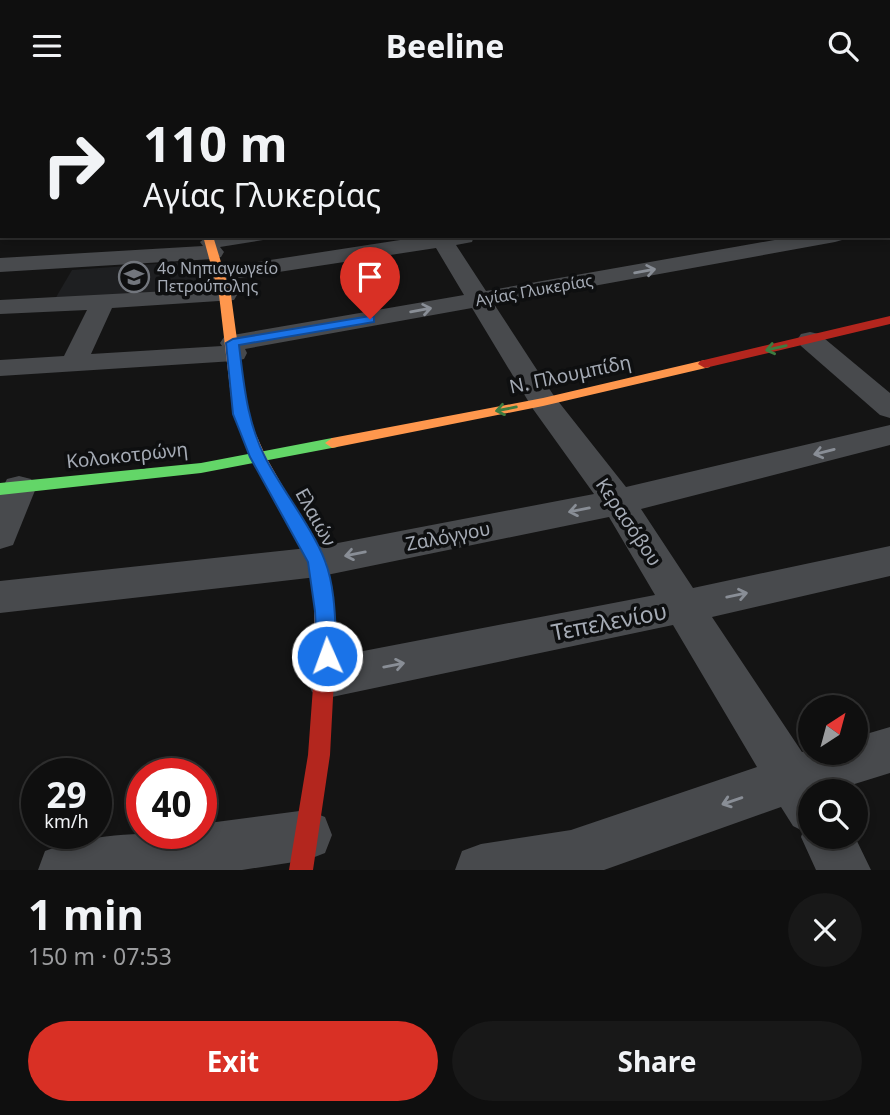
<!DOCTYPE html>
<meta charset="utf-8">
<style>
:root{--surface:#0f0f0f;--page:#181818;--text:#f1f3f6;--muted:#9b9c9e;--line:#2f2f2f;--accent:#d93025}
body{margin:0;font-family:"Noto Sans",sans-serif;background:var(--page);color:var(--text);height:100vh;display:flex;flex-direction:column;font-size:26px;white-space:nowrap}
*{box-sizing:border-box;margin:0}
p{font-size:23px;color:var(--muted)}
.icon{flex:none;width:38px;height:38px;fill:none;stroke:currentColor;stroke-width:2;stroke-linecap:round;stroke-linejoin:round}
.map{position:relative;height:779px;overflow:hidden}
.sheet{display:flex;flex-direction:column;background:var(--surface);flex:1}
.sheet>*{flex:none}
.hud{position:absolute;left:0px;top:0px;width:891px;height:147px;box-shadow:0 4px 10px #0003,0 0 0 2px var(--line);background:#0f0f0f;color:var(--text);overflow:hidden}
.needle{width:46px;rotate:36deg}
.buttons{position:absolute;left:798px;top:604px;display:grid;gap:14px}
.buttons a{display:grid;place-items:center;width:70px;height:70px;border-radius:50%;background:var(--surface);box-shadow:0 4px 10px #0003,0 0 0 2px var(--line);font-size:35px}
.speed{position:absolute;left:21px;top:667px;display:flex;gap:14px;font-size:35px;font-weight:700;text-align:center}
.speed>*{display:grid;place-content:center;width:91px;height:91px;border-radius:50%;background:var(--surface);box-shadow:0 4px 10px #0003,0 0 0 2px var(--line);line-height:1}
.speed small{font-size:18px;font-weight:400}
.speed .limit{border:10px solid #d22;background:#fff;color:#111}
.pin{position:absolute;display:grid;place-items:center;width:60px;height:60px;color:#fff;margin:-72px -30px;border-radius:50% 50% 50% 0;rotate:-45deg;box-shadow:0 0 7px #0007}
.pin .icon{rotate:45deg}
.me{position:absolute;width:77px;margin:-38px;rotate:358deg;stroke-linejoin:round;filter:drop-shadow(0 0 5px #0008)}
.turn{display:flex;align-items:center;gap:24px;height:147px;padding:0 28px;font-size:32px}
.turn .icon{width:91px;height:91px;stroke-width:2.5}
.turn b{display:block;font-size:49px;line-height:60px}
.round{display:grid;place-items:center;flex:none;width:74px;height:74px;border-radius:37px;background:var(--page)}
.summary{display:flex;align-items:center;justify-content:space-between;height:119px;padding:0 28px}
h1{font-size:42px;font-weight:700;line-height:52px}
.cta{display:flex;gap:14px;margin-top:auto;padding:14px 28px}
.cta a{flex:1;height:80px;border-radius:42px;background:var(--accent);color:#fff;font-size:28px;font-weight:700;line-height:80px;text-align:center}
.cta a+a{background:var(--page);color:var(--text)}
header{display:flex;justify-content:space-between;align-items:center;height:91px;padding:0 28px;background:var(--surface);font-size:32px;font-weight:700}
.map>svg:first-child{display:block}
.built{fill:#1e1f21}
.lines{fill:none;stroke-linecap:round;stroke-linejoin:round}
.street{fill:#484a4d;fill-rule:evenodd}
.fast{fill:#63d668;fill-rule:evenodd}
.slow{fill:#ff974d;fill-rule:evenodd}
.jam{fill:#b3261e;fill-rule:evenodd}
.oneway{stroke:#898e96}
.oneway2{stroke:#3d7c40}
.route{fill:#1a73e8;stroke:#114b97;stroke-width:2}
.labels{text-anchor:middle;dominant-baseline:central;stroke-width:7;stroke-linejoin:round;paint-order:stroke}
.far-poi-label{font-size:16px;fill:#a5abb5;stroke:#0e0f10;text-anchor:start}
.far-street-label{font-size:16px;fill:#a5abb5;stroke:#0e0f10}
.street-label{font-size:19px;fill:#a5abb5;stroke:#0e0f10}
.near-street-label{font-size:23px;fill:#a5abb5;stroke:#0e0f10}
</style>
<header><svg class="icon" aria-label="menu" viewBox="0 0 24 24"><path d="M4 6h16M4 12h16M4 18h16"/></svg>Beeline<svg class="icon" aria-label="search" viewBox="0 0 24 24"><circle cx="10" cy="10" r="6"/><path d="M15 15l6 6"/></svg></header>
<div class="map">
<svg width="890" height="779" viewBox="0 0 890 779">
<rect width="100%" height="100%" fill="#141414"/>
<polygon class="built" points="195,170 203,202 55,208 72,179"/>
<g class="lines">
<g class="street">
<polygon points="150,0 185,0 149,2"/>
<polygon points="304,0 318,0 319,2 305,2"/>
<polygon points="509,0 540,0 508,2"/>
<polygon points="672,0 688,0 689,2 673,2"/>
<polygon points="804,0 822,0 823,2 805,2"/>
<polygon points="885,0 890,0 890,8 889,2 883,2"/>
<polygon points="0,6 2,6 0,15"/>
<rect x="889" y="24" width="1" height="10"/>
<polygon points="2,40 2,50 0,51 0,41"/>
<rect x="889" y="75" width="1" height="10"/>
<rect x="889" y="119" width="1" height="13"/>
<polygon points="208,145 266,145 263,149 220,156 224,161 221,166 213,168 0,181 0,167 203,155 200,151"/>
<polygon points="426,145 474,145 472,151 456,154 486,200 797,145 845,145 842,149 835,151 494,213 554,305 626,396 890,334 890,354 641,418 693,497 890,455 890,485 712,526 802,661 810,659 810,662 856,662 856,646 890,636 890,682 832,700 810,700 810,746 855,746 871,779 816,779 801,746 803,740 793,735 781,716 604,779 455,779 462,760 481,753 571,739 757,676 673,534 327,607 312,601 306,587 312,573 327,567 655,504 609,426 317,486 0,522 0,490 317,456 594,403 533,318 472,217 245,258 247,262 244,268 234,270 0,285 0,269 64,265 87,219 0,223 0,209 225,197 234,199 237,204 234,209 112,217 91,263 222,255 220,252 224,246 233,244 464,204 436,157 220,190 212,188 208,183 212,178"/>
<polygon points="810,241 819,243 890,302 890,327 880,324 801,255 797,249 801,243"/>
<polygon points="19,385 31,388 36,397 13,454 0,458 0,402 7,388"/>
<path d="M307,719l18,7 7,18 -7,18 -18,7 -65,10h-204l7,-19c49,-19 105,-18 156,-18v-9z"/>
</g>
<polygon class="fast" points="332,347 337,348 339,352 337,356 201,382 0,404 0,392 201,372"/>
<g class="slow">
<polygon points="203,145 213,145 231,204 247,323 266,366 326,471 332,510 335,569 332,575 325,578 318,575 315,569 314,510 308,471 250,366 233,323 219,204"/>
<polygon points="705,269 710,270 710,276 543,315 332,357 325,352 332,347 543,307"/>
</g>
<g class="jam">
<rect x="144" y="0" width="6" height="2"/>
<polygon points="890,225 890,233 705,277 698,273 700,270"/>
<polygon points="325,560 332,563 335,569 330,664 313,779 289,779 308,664 315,569 318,563"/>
</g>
</g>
<defs><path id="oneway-shaft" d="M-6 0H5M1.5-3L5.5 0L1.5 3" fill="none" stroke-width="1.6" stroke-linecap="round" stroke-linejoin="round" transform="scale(1.75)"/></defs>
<g class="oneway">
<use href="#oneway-shaft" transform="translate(645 180) rotate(-10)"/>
<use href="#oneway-shaft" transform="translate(421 219) rotate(-10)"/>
<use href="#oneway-shaft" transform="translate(824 361) rotate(166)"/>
<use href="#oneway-shaft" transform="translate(579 419) rotate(169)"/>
<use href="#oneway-shaft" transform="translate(355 463) rotate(169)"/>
<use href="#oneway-shaft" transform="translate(737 504) rotate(-12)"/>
<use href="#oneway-shaft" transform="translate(394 574) rotate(-11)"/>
<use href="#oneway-shaft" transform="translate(732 710) rotate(161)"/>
</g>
<g class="oneway2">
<use href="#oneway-shaft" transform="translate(776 257) rotate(167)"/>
<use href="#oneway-shaft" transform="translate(506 318) rotate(169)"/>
</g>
<path class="route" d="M370,225l4,1v5l-135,23c5,40 8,78 27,114 17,32 47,70 59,102 11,28 10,65 12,95l-3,6 -7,3 -8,-3 -2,-6 -2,-45 -7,-49 -58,-105 -11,-28 -6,-15 -7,-71 7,-4z"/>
<defs>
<g id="school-ring" transform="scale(1.575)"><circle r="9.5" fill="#0e0f10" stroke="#72767d" stroke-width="1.5"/><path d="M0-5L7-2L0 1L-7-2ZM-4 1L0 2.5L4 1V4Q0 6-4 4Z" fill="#72767d"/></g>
</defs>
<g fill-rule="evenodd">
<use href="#school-ring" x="134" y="186"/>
</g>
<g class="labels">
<g class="far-poi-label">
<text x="157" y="177">4ο Νηπιαγωγείο<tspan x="157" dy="18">Πετρούπολης</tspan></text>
</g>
<g class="far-street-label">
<text transform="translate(534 199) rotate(-10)">Αγίας Γλυκερίας</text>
</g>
<g class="street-label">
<text transform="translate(570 283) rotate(-12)">N. Πλουμπίδη</text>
<text transform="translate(127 364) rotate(-6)">Κολοκοτρώνη</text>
<text transform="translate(316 426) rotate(61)">Ελαιών</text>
<text transform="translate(629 431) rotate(56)">Κερασόβου</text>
<text transform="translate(448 445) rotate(-11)">Ζαλόγγου</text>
</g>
<g class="near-street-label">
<text transform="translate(609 530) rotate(-11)">Τεπελενίου</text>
</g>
</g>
</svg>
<div class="buttons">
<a><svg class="needle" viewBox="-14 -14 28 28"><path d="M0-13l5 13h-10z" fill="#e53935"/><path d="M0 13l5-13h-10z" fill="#9b9c9e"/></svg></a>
<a><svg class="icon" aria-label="search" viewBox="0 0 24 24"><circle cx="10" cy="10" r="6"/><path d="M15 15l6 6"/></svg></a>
</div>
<div class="speed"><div>29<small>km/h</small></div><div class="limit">40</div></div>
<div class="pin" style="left:370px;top:228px;background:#d93025"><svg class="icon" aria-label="arrive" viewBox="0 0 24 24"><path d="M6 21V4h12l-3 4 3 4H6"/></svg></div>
<svg class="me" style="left:327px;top:565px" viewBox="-20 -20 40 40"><circle r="17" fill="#1a73e8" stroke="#fff" stroke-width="3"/><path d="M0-11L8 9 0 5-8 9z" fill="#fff"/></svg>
<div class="hud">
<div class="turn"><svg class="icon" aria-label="right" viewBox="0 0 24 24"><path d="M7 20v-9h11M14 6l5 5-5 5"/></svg><div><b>110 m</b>Αγίας Γλυκερίας</div></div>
</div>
</div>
<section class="sheet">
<div class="summary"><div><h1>1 min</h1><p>150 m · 07:53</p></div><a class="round"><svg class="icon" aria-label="close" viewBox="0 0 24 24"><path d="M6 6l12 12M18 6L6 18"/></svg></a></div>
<div class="cta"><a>Exit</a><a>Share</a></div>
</section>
